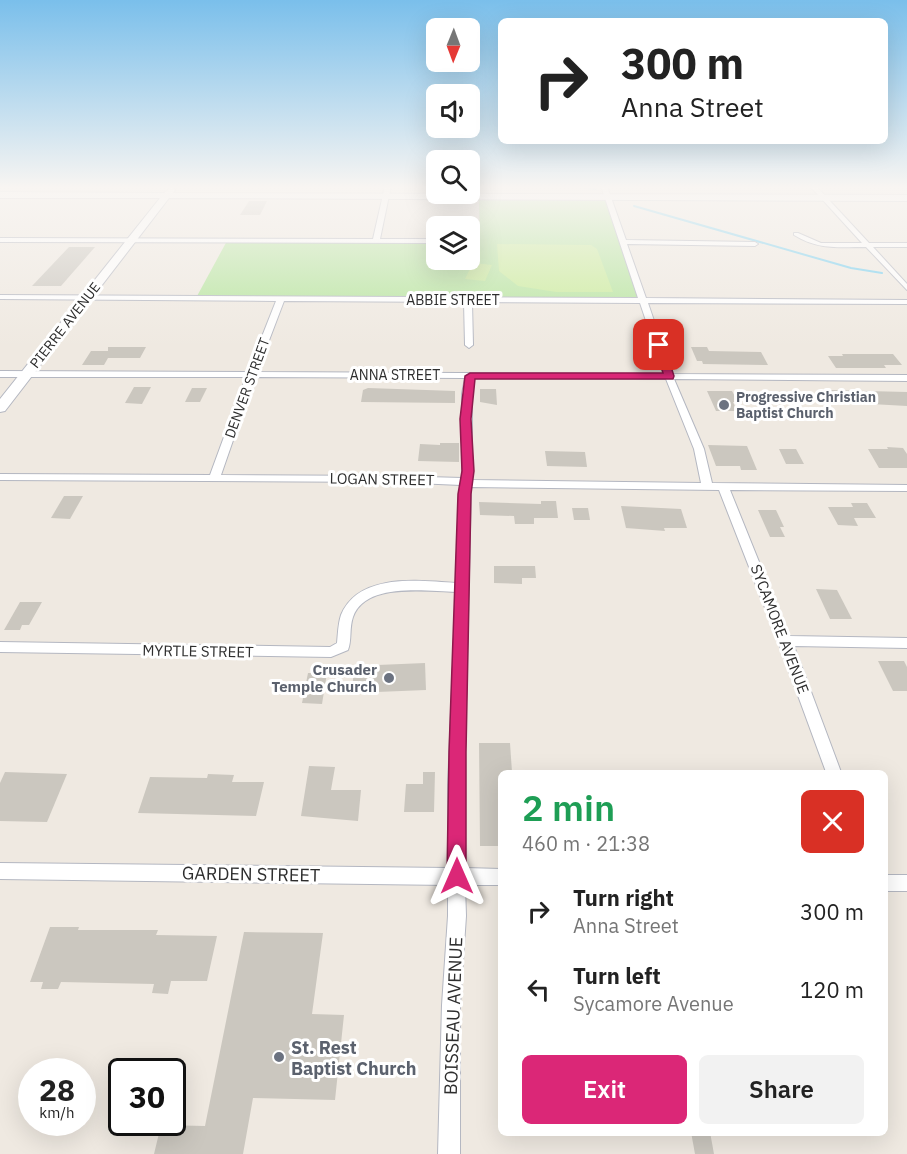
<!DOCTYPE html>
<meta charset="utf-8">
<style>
:root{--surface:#fff;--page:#f2f2f2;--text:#222;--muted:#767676;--accent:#db2777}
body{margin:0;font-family:"IBM Plex Sans",sans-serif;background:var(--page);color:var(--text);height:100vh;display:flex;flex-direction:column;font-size:22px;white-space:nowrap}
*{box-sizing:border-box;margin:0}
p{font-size:20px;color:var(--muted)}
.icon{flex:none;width:33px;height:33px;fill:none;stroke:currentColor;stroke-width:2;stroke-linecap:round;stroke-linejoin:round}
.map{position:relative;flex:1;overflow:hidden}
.panel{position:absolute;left:498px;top:770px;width:390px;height:366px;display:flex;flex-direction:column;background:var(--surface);border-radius:9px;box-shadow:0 6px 24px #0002}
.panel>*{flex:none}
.hud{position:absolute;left:498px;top:18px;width:390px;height:126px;border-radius:9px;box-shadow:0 6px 24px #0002;background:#fff;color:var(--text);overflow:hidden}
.needle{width:39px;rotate:181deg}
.controls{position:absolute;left:426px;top:18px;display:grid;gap:12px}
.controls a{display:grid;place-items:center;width:54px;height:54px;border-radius:9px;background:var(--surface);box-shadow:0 6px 24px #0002;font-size:30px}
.speed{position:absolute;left:18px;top:1058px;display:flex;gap:12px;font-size:30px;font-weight:700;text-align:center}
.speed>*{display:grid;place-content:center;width:78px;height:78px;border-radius:50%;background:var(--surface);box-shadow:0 6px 24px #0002;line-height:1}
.speed small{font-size:15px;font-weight:400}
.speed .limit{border:3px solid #111;border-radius:9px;background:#fff;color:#111}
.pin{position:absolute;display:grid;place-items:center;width:51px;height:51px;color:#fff;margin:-26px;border-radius:12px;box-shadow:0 3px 9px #0006}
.me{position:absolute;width:66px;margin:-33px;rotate:0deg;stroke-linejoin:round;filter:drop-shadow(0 0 4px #0008)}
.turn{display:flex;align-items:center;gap:21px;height:126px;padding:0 24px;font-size:27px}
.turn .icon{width:78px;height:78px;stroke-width:2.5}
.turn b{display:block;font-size:42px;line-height:51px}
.round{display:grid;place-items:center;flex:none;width:63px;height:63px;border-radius:9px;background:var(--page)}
.summary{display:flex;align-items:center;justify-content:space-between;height:102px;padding:0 24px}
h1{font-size:36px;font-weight:600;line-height:45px;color:#1e9e55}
.action{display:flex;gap:12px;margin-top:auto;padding:12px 24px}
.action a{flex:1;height:69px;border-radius:9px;background:var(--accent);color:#fff;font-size:24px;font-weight:600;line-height:69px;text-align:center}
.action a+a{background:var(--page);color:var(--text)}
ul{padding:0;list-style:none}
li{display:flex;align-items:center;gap:18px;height:78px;padding:0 24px}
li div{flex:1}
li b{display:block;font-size:22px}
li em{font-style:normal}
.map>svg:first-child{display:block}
.green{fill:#b6e59e}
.pitch{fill:#c9ec9a}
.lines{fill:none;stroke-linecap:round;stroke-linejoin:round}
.stream{stroke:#75cff0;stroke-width:2}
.building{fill:#cbc7bf}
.street-casing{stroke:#b4b7c1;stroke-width:2}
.secondary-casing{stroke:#b4b7c1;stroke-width:2}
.street{fill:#fff;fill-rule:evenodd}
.secondary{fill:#fff;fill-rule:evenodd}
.route{fill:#db2777;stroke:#8e194d;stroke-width:1.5}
.worship-dot{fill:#6b7280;stroke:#fff;stroke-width:2}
.labels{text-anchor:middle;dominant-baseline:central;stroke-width:6;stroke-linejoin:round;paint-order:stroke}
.far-street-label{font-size:14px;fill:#2e2e2e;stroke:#fff}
.far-worship-label{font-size:14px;font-weight:bold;fill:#5b616d;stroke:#fff;text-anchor:start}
.street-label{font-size:15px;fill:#2e2e2e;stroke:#fff}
.worship-label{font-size:15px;font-weight:bold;fill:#5b616d;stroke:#fff;text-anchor:end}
.near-street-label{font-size:18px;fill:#2e2e2e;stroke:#fff}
.near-worship-label{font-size:18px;font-weight:bold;fill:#5b616d;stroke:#fff;text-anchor:start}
</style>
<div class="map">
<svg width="907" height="1154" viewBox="0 0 907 1154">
<rect width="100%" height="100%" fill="#efe9e1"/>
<polygon class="green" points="479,197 608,197 644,301 196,298 228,239 436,241 436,260 470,260 470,242 480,241"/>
<g class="pitch">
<polygon points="497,244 591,245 597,249 613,292 556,292 518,286 499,271"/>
<polygon points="473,263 492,265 485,281 465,279"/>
</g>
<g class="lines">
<g class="stream">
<polyline points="566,186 596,189"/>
<polyline points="634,206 851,268 882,273"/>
</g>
</g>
<g class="building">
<polygon points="249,201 267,201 260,215 240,215"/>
<polygon points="69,247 95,247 61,286 32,286"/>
<polygon points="108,347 146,347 140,358 108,358 104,365 82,365 91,351 108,351"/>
<polygon points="691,347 707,347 709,351 761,352 768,365 703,364 702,361 697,361"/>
<polygon points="842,354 893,354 902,365 884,365 886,368 836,368 828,356 843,356"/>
<polygon points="134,387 151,387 142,404 125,403"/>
<polygon points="192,388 207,388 200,402 185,402"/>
<polygon points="368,388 455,391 455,403 361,402 363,390"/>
<polygon points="480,389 496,389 497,405 480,402"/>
<polygon points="827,390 907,392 907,406 835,402"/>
<polygon points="707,391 732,391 738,402 733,402 737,411 716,411"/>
<polygon points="440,443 459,443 459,462 418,461 420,444 440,445"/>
<polygon points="708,445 747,446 757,470 741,470 740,466 716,466"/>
<polygon points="887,447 903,448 907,454 907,468 879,468 868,449 888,449"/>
<polygon points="779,449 796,449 804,464 786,464"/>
<polygon points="545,451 585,452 587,467 547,466"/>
<polygon points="64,496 83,496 70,519 51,518"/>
<polygon points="541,501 556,501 558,518 534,518 534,524 515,524 514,516 480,515 479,502 541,504"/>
<polygon points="851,503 867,503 876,518 854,518 858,526 838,525 828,507 853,507"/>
<polygon points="621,506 681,509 687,528 664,528 665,531 626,528"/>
<polygon points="572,508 588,508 590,520 574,520"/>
<polygon points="758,510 776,510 784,527 780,527 785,537 770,537"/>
<polygon points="494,566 535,566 536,578 522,578 522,584 494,583"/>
<polygon points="816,589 837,590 852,619 830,619"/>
<polygon points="20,602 42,602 29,625 22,625 20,630 4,630"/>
<polygon points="878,661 904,661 907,667 907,691 893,691"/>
<polygon points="425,663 426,690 352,693 354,666"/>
<polygon points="308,673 327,673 322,704 302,703"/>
<polygon points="479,743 510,743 512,772 501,772 501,846 480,846"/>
<polygon points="309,766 335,767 331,790 361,790 358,821 301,816"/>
<polygon points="5,772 67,774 47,822 0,821 0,783"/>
<polygon points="423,772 435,772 434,812 404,812 406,784 423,784"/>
<polygon points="208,774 234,775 232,782 264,782 256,816 138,813 150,777 207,778"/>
<polygon points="50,927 79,927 78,930 158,930 156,935 217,936 207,981 171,981 168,994 152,993 154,984 61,982 58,989 41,989 43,982 30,982"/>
<polygon points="244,932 323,933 312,1014 344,1015 335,1100 253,1098 243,1154 154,1154 161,1125 205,1126"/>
<polygon points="691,1132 710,1132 714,1154 695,1154"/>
</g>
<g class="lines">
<g class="street-casing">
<g id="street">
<polygon points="385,186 391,186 380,239 436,239 436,243 0,242 0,238 373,239"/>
<path d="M601,186h6l19,54 129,2 3,2 -3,2 -128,-2 19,54 261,2v4l-259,-1 24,71 235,1v6l-233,-2 30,70 8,34 195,2v6l-177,-1 59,146 118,2v10l-113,-2 47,126h-15l-48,-131 -59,-151 -248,-3 -7,298 1,83 36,1v16h-36l1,31 -6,89v149h-22l4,-149 6,-89v-31l-448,-6v-16l448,5v-83l8,-193c-29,-1 -91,-10 -103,25 -4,11 -1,23 -5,33l-17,7 -331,-5v-10l330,5 7,-4c1,-9 1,-19 4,-28 18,-43 79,-34 115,-32l5,-98 -69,-3 -392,-2v-6l210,1 36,-98h-246v-6l248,1 28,-71 -276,-2v-4l638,3zM284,301l180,1 1,43 4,3 4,-3 -1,-43 168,1 24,71 -407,-2zM255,377l210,1 -3,16v84l-70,-2 -171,-1zM474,378l192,1 28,70 7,34 -229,-3v-86z"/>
<path d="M810,186h6l53,57h38v4h-34l34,37v6l-41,-43c-28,0 -48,3 -72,-12v-2h4l23,10h41z"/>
<rect x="885" y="875" width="22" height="16"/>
</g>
</g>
<g class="secondary-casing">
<polygon id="secondary" points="171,187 175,190 173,193 907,195 907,201 169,198 5,411 0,412 0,399 160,198 0,198 0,192 164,193"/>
</g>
<use href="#street" class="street"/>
<use href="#secondary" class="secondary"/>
</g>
<linearGradient id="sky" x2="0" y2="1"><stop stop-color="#7abfeb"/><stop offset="0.54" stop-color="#f8f5f2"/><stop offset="1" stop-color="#f8f5f2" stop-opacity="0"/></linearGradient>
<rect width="907" height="347" fill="url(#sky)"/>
<polygon class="route" points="659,342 664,345 674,376 673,379 475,379 471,419 474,471 471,494 466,752 466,876 463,883 457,886 450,883 447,876 449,752 458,494 462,471 460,419 465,376 470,373 663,373 654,345"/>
<g class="worship-dot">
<circle cx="724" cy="405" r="6"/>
<circle cx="389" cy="678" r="6"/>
<circle cx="279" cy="1057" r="6"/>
</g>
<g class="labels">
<g class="far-street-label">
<text x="453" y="300">ABBIE STREET</text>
<text transform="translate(65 325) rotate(-52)">PIERRE AVENUE</text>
<text x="395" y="375">ANNA STREET</text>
<text transform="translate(247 388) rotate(-70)">DENVER STREET</text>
</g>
<g class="far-worship-label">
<text x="736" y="397">Progressive Christian<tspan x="736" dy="16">Baptist Church</tspan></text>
</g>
<g class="street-label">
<text transform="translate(382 479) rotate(1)">LOGAN STREET</text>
<text transform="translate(780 629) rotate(69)">SYCAMORE AVENUE</text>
<text transform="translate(198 651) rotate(1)">MYRTLE STREET</text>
</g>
<g class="worship-label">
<text x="377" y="669">Crusader<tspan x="377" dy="17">Temple Church</tspan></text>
</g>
<g class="near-street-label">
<text transform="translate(251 874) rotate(1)">GARDEN STREET</text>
<text transform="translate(453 1016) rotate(-88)">BOISSEAU AVENUE</text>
</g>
<g class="near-worship-label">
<text x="291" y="1047">St. Rest<tspan x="291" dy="21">Baptist Church</tspan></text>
</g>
</g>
</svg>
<div class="controls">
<a><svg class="needle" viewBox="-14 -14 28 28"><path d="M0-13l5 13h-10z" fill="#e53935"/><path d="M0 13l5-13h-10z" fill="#767676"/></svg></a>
<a><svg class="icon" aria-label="sound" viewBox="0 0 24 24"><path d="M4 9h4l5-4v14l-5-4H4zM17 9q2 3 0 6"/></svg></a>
<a><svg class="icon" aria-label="search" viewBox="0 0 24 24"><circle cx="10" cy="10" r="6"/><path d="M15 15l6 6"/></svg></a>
<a><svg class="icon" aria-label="layers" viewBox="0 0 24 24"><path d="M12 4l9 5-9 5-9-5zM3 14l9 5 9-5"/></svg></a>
</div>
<div class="speed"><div>28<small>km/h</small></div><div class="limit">30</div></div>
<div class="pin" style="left:659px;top:345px;background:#d93025"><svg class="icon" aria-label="arrive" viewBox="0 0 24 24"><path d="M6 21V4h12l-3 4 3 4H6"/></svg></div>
<svg class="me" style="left:457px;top:876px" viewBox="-20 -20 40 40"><path d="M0-17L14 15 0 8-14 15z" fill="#db2777" stroke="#fff" stroke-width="4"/></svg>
<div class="hud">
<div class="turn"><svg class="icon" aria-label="right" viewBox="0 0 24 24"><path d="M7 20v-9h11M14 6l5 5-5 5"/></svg><div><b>300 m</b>Anna Street</div></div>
</div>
<section class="panel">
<div class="summary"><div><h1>2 min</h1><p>460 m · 21:38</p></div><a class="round" style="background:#d93025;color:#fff"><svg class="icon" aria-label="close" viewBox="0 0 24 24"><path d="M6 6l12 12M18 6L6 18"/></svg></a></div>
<ul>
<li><svg class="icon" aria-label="right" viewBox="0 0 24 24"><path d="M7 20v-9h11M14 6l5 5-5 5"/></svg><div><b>Turn right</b><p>Anna Street</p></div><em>300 m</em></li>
<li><svg class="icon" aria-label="left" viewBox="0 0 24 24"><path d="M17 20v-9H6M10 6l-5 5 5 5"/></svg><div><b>Turn left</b><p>Sycamore Avenue</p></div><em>120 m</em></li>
</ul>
<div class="action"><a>Exit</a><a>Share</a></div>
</section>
</div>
